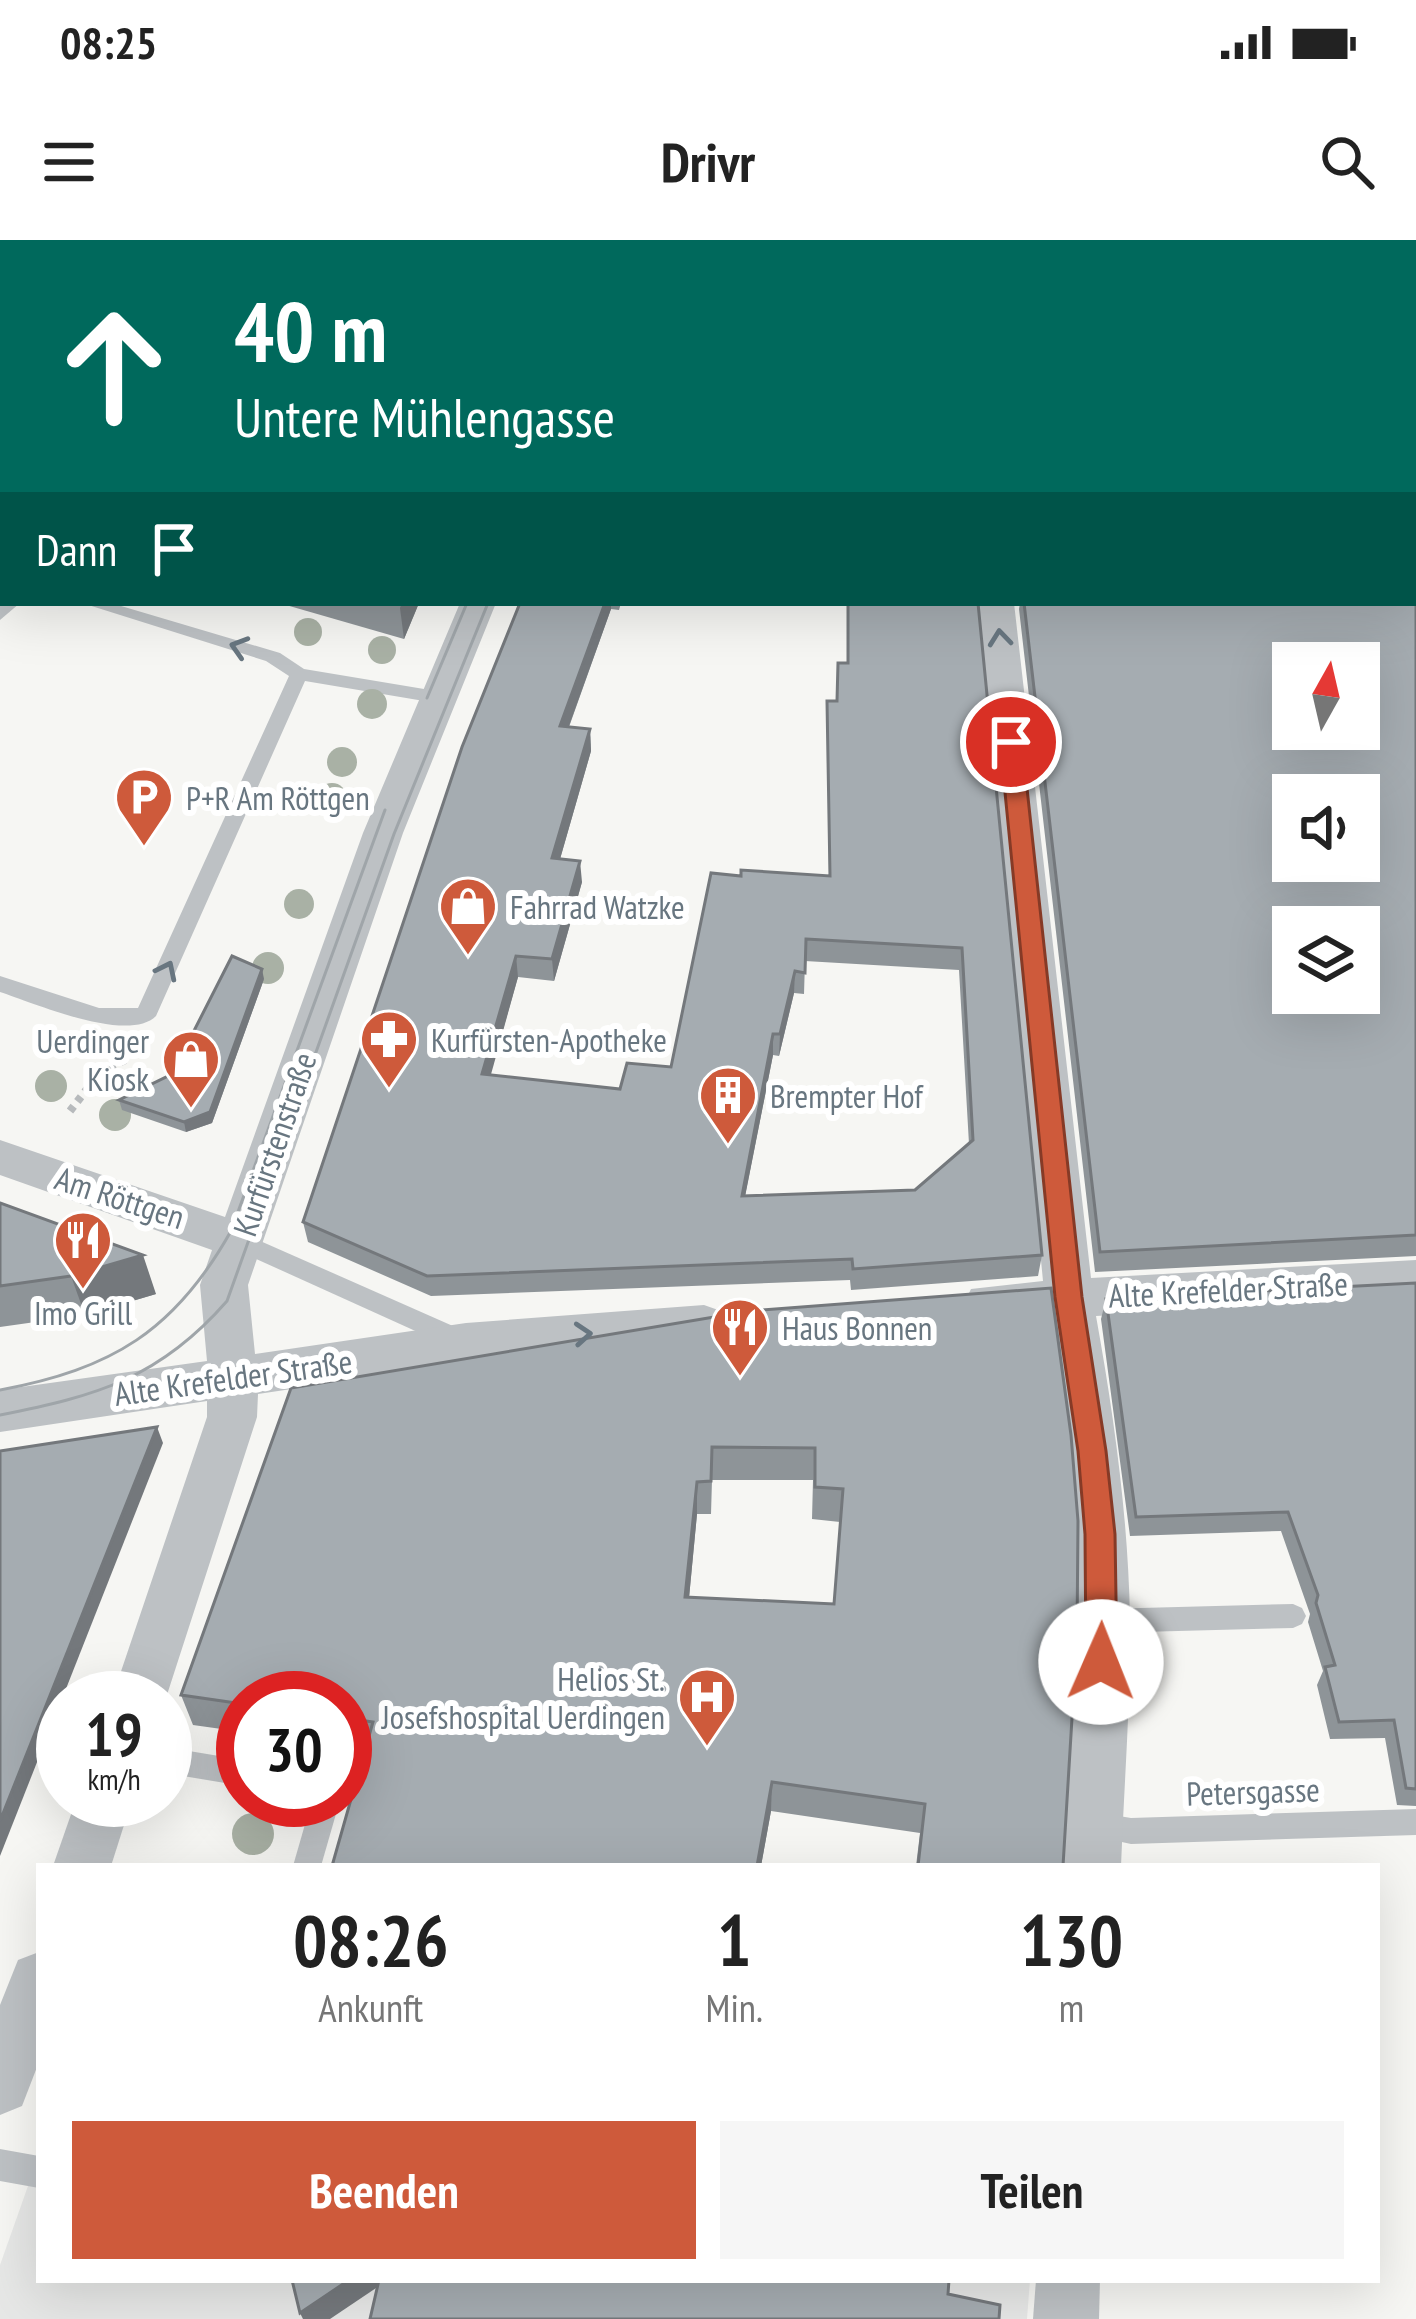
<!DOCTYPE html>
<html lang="de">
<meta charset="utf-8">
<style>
:root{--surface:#fff;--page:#f6f6f6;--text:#222;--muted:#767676;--accent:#ce5a3b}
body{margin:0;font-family:"PT Sans Narrow",sans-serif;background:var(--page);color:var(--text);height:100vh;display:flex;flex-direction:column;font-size:45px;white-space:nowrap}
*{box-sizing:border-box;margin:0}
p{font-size:39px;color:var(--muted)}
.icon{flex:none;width:66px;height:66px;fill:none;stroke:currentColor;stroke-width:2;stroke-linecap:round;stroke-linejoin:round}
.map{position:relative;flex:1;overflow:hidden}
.panel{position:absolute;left:36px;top:1623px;width:1344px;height:420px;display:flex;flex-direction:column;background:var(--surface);border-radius:0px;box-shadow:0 12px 48px #0002}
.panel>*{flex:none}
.guide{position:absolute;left:0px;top:0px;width:1416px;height:366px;box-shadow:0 12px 48px #0002;background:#00695c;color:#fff;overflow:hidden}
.needle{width:78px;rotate:8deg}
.controls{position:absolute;left:1272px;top:402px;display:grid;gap:24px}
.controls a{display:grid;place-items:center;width:108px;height:108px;border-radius:0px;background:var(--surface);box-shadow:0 12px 48px #0002;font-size:60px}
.speed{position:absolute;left:36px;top:1431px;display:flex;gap:24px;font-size:60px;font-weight:700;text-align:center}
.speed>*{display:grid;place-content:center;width:156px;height:156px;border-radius:50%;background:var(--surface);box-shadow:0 12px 48px #0002;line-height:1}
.speed small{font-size:30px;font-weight:400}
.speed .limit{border:18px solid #d22;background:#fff;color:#111}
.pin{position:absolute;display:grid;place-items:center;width:102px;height:102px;color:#fff;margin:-51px;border:6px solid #fff;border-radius:50%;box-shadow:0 3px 12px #0007}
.me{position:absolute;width:132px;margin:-66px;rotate:1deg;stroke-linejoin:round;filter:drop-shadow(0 0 9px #0008)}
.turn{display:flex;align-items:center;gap:42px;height:252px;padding:0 36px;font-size:54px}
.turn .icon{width:156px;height:156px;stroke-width:2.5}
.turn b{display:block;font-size:84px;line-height:102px}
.then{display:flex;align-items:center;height:114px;padding:0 36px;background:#0003;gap:24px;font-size:45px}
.eta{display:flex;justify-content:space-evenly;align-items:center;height:204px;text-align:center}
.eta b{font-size:72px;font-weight:600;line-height:84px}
.cta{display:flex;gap:24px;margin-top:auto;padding:24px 36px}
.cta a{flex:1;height:138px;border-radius:0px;background:var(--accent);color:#fff;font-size:48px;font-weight:600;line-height:138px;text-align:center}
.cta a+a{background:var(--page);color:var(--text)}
.status{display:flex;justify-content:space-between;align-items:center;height:84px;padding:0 60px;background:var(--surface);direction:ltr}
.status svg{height:33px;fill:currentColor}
header{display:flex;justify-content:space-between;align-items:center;height:156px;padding:0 36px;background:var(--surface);font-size:54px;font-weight:600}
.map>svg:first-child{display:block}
.built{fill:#e6e7e6}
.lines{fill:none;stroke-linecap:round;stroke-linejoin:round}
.path{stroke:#b7babc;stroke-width:8;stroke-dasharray:6 6;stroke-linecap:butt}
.service{fill:#bdc1c4;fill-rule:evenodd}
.minor{fill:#bdc1c4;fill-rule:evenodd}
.tram{stroke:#9fa5a9;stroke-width:3}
.tree{fill:#a9b1a5}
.wall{fill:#8e9498;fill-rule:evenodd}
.shaded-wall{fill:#74787c}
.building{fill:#a5acb1;stroke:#74787c;stroke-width:3;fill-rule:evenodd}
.oneway{stroke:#687680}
.route{fill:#ce5a3b;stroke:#863a26;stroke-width:3}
.labels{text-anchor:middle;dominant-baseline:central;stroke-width:12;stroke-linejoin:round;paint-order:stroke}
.poi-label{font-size:33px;fill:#687680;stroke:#fff;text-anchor:start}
.street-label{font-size:33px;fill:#687680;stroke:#fff}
</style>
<div class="status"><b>08:25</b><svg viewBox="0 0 49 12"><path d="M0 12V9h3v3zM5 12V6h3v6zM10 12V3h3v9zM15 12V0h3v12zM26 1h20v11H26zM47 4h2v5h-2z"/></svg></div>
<header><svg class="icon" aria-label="menu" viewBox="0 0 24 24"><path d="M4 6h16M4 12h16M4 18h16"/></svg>Drivr<svg class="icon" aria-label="search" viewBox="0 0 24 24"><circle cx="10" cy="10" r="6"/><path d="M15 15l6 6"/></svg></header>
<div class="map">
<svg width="1416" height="2079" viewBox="0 0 1416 2079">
<rect width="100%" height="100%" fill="#f6f6f3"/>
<polygon class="built" points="39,1915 39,2040 1030,2040 1027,2079 0,2079 0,2025"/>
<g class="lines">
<polyline class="path" points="70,871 101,831 125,820"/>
<g class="service">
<rect x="0" y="330" width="3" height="11"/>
<polygon points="3,361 20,363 0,380 0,364"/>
<path d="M82,363h29l169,50 24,16 132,22 10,6 -10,6 -131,-22 -149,335c-28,28 -122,-13 -156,-24v-16l99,32h39l151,-332 -23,-15z"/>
<polygon points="240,992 471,1094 474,1101 471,1108 453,1108 232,1008 228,1001 232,994"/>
<polygon points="1293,1364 1302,1368 1306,1376 1302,1384 1293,1388 1103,1393 1094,1389 1090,1381 1094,1373 1103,1369"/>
<polygon points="165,1507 243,1520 243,1546 165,1533"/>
<polygon points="312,1560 340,1560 321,1626 293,1626"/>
<polygon points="1416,1569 1416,1595 1131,1604 1085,1594 1081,1585 1085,1576 1095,1572 1131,1578"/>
<polygon points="0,1909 39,1916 39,1948 0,1941"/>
</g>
<g class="minor">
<polygon points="901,0 931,0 932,3 902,3"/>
<polygon points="460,363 496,363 403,593 248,1045 255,1114 466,1083 704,1065 721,1071 728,1085 721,1099 704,1105 466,1123 258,1154 257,1177 165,1461 112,1458 207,1177 207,1161 0,1192 0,1150 207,1121 200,1045 212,1010 0,935 0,900 225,977 363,593"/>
<path d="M978,363h36l77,675 325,-18v38l-320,18c18,100 32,200 34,302 1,83 -6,165 -9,248h-58c4,-82 13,-164 13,-247 0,-101 -12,-201 -28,-300l-60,3 -17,-5 -7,-14 7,-14 72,-8z"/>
<polygon points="76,1560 132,1560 111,1626 53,1626"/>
<polygon points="39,1712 39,1822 22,1866 0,1875 0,1765 18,1720"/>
<polygon points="1036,2040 1100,2040 1099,2079 1033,2079"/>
</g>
<g class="tram">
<polyline points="427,458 467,363"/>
<path d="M0,1150c112,-21 175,-59 231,-159l154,-421"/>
<path d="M0,1175c97,-19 160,-37 227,-114l167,-467 94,-231"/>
</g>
</g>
<g class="tree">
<circle cx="308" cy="392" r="14"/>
<circle cx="382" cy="410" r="14"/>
<circle cx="372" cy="464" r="15"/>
<circle cx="342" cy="522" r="15"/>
<circle cx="332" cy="558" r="15"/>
<circle cx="299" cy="664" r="15"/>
<circle cx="268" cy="728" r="16"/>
<circle cx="51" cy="846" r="16"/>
<circle cx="115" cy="875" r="16"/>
<circle cx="253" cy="1594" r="21"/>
</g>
<g class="wall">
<polygon points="0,0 3,3 3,284 0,283"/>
<polygon points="934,0 1416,0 1416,1016 1095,1032 1019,369 1020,363 1413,363 1413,3 936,3"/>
<polygon points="279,363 419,363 404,399"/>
<path d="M520,363h101l-2,7 -8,-1 -42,118 21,2 1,22 -31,108 22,23 -28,99 -36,-4 -28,98 130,14 51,-22 70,-191h88l-2,-175h10l10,-38v-60h131l64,652 -4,21 -187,14 -1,-10 -419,16 -123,-54 -5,-20zM805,721l154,9 10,174 -54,46 -170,6 28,-141 6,1 15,-63 10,1z"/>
<polygon points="264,739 212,883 186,892 122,870 119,860 172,834"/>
<polygon points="0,963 156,1054 85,1075 0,1087"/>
<polygon points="1416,1043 1416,1566 1397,1565 1385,1498 1330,1499 1317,1445 1323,1431 1308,1382 1310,1374 1281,1291 1130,1296 1101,1079 1106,1059"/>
<path d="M750,1071l313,555h-147l4,-33 -149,-22 -10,55h-429l33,-117 -20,-3v-48h-102v34l-50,-7 -12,-30zM712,1240h101l-1,39 28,3 -6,82 -145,-6 8,-84h14z"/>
</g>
<g class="shaded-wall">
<polygon points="160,0 200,0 197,3 156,3"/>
<polygon points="624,0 652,0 649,3 621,3"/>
<polygon points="402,363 419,363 404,399 400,368"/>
<polygon points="605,363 611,363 611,369 561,508 560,486"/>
<polygon points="590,489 591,511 554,640 552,618"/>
<polygon points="580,621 582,642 554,741 552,719"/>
<polygon points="516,716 518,737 485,856 482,834"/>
<polygon points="262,729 264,739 212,883 186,892 184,882"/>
<polygon points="795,731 794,753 779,816 780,794"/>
<polygon points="773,794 773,815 741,977 742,956"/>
<polygon points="143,1015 156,1054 85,1075 71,1036"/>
<polygon points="157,1187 163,1203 0,1616 0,1581"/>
<polygon points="697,1242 697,1274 686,1389 685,1357"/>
<polygon points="772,1542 771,1571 761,1626 757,1626"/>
<polygon points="349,2040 388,2040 330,2079 303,2079 300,2073"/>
</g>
<g class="building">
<polygon points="0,0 160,0 156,3 3,3 3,255 0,254"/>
<polygon points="467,0 624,0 621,3 464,3"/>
<polygon points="686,0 760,0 759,3 684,3"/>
<path d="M948,0h468v995l-316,17 -76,-649h389v-360h-463zM1293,423h66v66h-66zM1293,555h66v66h-66zM1293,687h66v66h-66z"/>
<path d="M520,363h85l-45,123 30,3 -38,129 28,3 -28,98 -36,-3 -34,118 138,15 7,-26 44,4 40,-194 30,3v-6l89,6 -3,-175h10l1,-38h10v-60h130l64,652 -189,14 -1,-10 -425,17 -124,-54 159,-475zM806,699l156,9 11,192 -58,50 -173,6 31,-162h7l15,-63 10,2z"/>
<polygon points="232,716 262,729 210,872 184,882 119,860 172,834"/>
<polygon points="0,963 143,1015 71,1036 0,1046"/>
<polygon points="1416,1043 1416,1549 1406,1548 1394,1480 1339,1482 1325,1427 1335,1425 1316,1363 1318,1355 1288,1272 1136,1277 1106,1059"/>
<path d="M1051,1048l20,147 7,86 -1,115 -14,230h-145l7,-62 -153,-22 -15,84h-425l41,-144 -28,-4v-20h-102v6l-62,-9 110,-307 459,-77zM712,1207l103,1v39l28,2 -9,115 -149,-7 12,-115 14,-1z"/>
<polygon points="157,1187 0,1581 0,1211"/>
<polygon points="292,2040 349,2040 300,2073"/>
<polygon points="379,2040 949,2040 948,2054 1000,2065 999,2079 370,2079"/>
</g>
<defs><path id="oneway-chevron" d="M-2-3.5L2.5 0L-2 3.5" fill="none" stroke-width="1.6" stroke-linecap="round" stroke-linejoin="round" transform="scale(3)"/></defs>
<g class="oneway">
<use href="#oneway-chevron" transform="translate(1000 398) rotate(-96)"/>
<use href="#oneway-chevron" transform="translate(239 407) rotate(-163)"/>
<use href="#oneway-chevron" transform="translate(167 730) rotate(-64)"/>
<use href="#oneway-chevron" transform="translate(583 1094) rotate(-4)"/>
</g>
<polygon class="route" points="1011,495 1022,502 1082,1057 1106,1211 1115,1294 1117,1422 1112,1432 1101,1436 1090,1432 1086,1422 1085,1294 1078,1211 1055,1057 1000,502"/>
<defs>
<g id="parking-pin" transform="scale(3)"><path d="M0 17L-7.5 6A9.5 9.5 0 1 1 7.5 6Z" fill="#ce5a3b" stroke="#fff"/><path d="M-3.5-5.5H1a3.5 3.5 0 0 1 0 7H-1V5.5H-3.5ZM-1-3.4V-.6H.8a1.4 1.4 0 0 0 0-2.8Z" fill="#fff"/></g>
<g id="shop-pin" transform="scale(3)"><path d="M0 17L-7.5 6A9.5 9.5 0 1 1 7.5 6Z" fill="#ce5a3b" stroke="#fff"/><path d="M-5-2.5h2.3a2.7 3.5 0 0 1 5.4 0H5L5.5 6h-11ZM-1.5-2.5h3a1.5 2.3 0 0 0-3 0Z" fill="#fff"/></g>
<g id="pharmacy-pin" transform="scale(3)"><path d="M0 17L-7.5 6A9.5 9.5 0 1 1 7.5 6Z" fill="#ce5a3b" stroke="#fff"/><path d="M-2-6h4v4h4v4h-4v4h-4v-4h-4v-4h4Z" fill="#fff"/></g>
<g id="building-pin" transform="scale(3)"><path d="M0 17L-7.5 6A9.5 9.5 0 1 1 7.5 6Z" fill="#ce5a3b" stroke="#fff"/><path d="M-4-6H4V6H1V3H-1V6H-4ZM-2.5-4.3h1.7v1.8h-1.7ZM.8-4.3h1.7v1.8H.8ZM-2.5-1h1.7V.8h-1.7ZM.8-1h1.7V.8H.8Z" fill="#fff"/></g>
<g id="restaurant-pin" transform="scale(3)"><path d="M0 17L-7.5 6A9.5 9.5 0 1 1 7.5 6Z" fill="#ce5a3b" stroke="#fff"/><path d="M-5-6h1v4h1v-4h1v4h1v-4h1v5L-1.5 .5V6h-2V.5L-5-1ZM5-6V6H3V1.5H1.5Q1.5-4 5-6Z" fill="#fff"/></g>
<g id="hospital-pin" transform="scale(3)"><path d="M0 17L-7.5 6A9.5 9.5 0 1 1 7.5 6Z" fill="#ce5a3b" stroke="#fff"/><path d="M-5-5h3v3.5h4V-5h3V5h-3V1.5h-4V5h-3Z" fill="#fff"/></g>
</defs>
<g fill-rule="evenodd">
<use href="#parking-pin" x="144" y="557"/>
<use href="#shop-pin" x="468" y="666"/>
<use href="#pharmacy-pin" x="389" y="799"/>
<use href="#shop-pin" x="191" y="819"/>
<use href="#building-pin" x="728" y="855"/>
<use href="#restaurant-pin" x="83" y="1000"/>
<use href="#restaurant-pin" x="740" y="1087"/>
<use href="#hospital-pin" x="707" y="1457"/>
</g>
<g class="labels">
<g class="poi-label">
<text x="186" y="557">P+R Am Röttgen</text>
<text x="510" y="666">Fahrrad Watzke</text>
<text x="431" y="799">Kurfürsten-Apotheke</text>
<text x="149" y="800" text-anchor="end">Uerdinger<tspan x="149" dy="38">Kiosk</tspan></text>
<text x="770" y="855">Brempter Hof</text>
<text x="83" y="1072" text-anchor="middle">Imo Grill</text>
<text x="782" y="1087">Haus Bonnen</text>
<text x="665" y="1438" text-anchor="end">Helios St.<tspan x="665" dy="38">Josefshospital Uerdingen</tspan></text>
</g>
<g class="street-label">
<text transform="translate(274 904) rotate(-71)">Kurfürstenstraße</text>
<text transform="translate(120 957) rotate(18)">Am Röttgen</text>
<text transform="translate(1228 1049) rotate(-3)">Alte Krefelder Straße</text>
<text transform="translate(233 1137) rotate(-8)">Alte Krefelder Straße</text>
<text transform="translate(1253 1551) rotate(-2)">Petersgasse</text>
</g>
</g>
</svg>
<div class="controls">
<a><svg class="needle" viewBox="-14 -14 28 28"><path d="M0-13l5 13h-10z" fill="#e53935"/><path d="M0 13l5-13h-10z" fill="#767676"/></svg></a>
<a><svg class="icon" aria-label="sound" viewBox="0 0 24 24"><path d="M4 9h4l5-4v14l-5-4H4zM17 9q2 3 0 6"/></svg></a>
<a><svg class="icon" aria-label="layers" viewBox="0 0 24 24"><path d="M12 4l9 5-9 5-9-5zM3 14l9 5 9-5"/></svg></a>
</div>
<div class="speed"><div>19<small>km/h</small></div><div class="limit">30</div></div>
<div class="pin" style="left:1011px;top:502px;background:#d93025"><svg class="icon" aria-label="arrive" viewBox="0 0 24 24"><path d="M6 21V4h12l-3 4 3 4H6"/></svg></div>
<svg class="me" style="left:1101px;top:1422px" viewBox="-20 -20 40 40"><circle r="19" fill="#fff"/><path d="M0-13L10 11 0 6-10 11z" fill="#ce5a3b"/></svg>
<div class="guide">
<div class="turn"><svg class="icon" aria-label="ahead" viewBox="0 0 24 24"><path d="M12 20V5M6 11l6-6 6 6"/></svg><div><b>40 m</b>Untere Mühlengasse</div></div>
<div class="then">Dann<svg class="icon" aria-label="arrive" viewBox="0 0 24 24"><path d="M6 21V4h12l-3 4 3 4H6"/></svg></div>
</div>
<section class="panel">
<div class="eta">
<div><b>08:26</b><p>Ankunft</p></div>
<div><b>1</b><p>Min.</p></div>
<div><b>130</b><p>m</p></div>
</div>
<div class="cta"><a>Beenden</a><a>Teilen</a></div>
</section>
</div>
